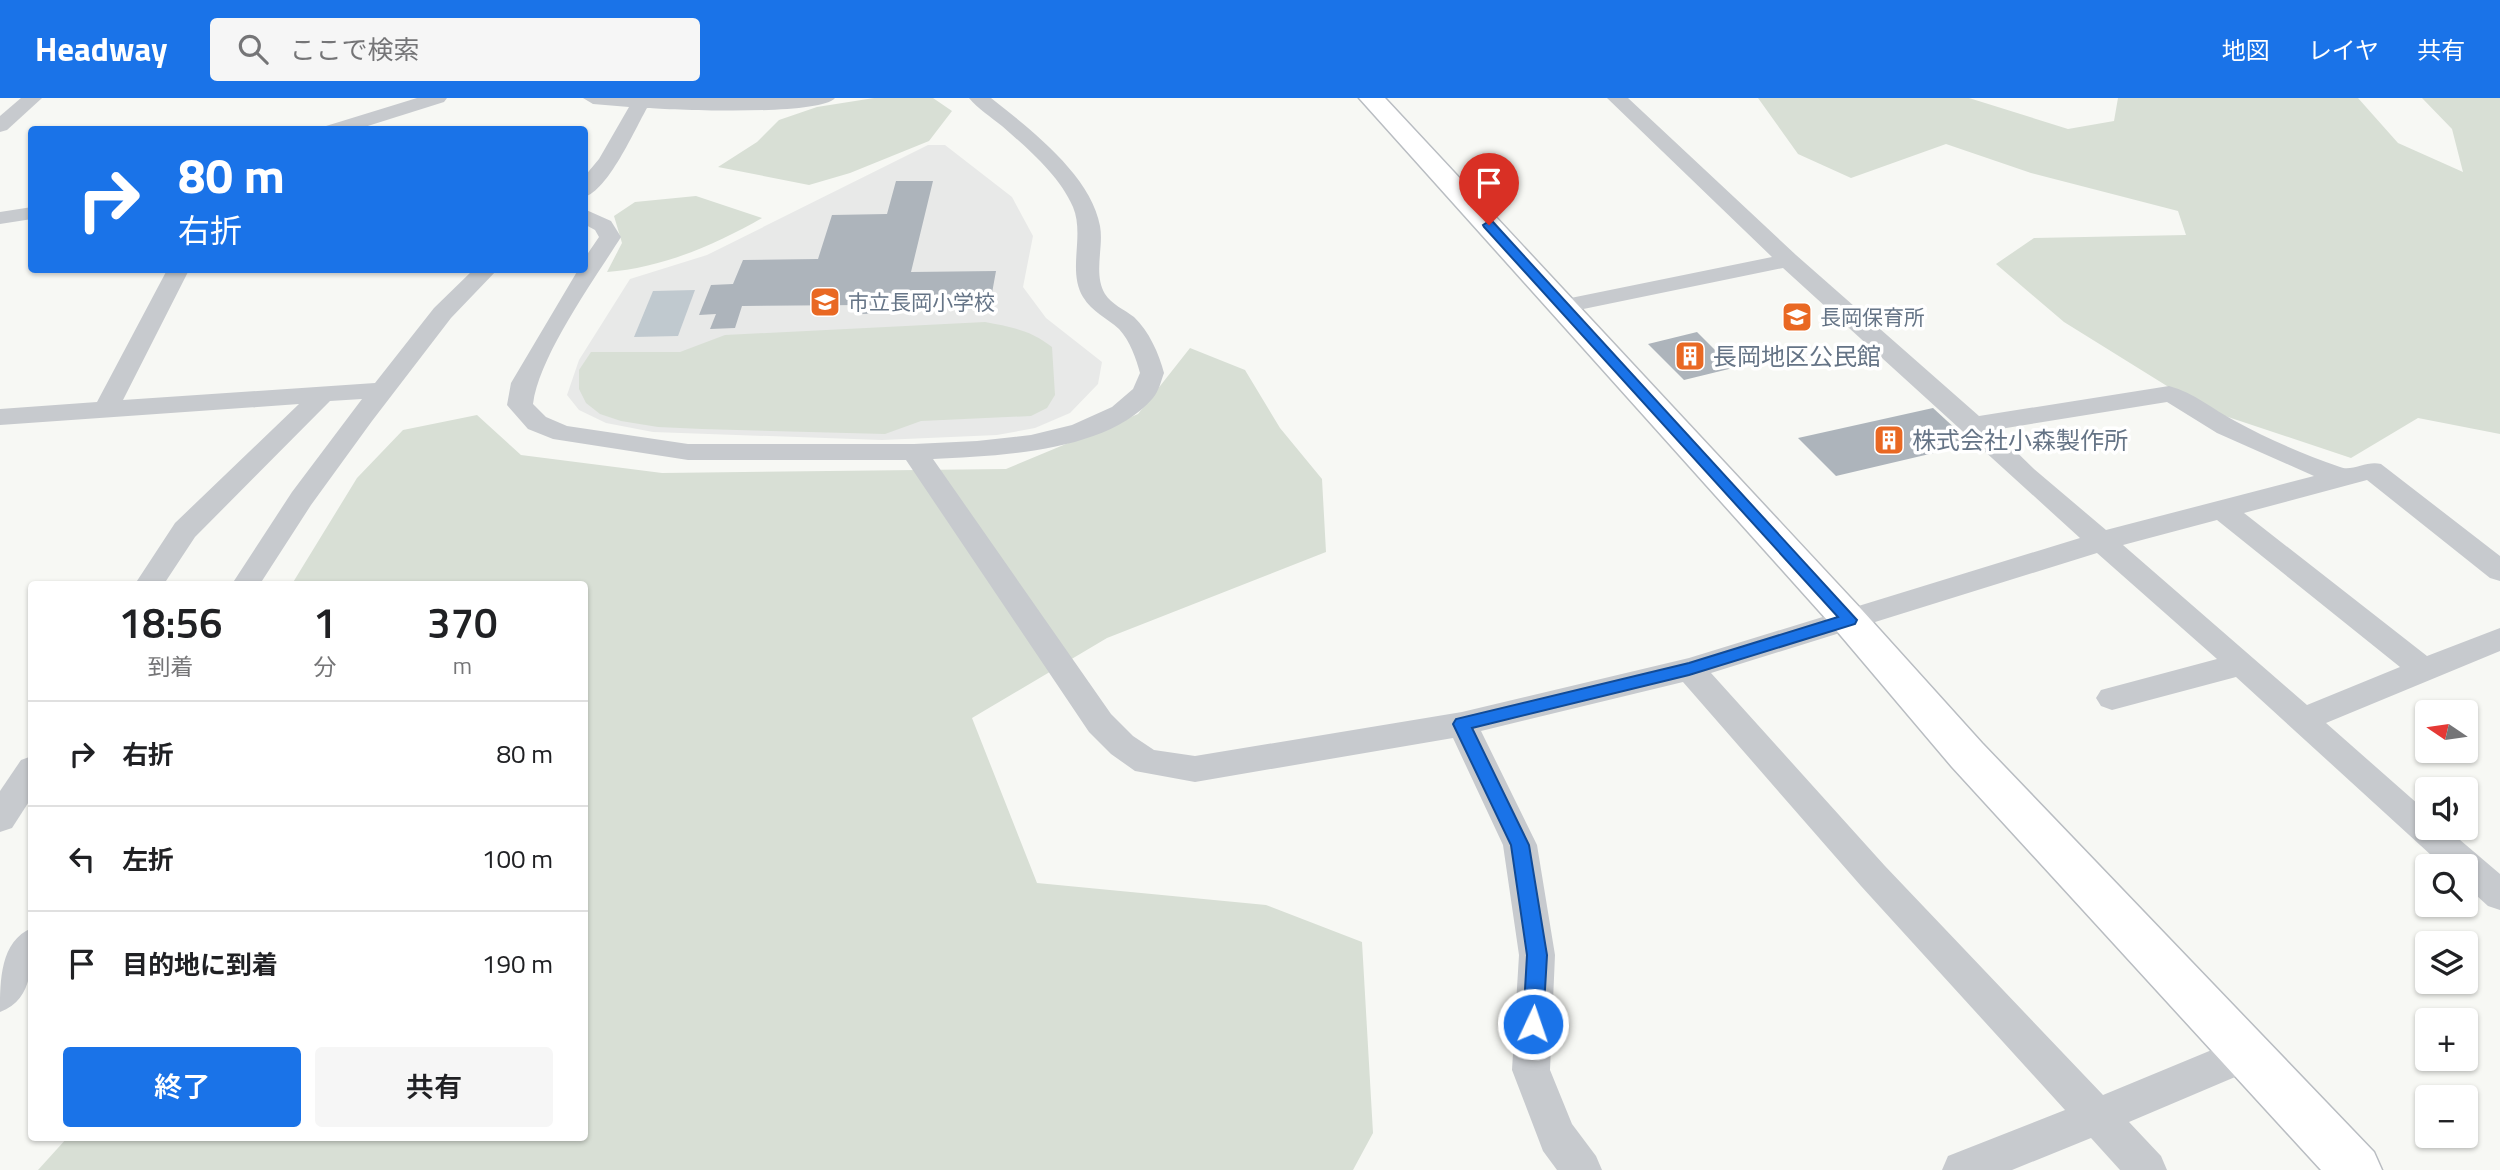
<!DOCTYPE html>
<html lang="ja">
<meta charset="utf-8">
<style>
:root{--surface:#fff;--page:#f6f6f6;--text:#202124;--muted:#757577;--line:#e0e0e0;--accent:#1a73e8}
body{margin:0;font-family:"Titillium Web","Noto Sans JP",sans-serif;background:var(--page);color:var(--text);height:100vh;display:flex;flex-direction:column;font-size:26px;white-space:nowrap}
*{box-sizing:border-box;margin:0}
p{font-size:23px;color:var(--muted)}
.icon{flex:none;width:38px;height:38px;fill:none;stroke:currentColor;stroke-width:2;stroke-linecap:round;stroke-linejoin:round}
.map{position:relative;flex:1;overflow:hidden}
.side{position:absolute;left:28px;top:483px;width:560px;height:560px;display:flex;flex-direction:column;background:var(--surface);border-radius:7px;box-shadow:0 2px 5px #0004}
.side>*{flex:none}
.banner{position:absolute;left:28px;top:28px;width:560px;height:147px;border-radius:7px;box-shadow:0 2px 5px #0004;background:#1a73e8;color:#fff;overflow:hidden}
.needle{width:46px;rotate:283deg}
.fabs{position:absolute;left:2415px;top:602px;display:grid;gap:14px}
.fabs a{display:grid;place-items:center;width:63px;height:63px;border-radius:7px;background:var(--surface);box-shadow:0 2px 5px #0004;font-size:35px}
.pin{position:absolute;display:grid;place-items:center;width:60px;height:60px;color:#fff;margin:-72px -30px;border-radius:50% 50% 50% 0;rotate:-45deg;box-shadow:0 0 7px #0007}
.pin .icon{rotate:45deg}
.me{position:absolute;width:77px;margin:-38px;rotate:3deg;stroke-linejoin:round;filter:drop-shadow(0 0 5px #0008)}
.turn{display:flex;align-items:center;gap:24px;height:147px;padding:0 35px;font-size:32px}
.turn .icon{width:91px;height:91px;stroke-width:2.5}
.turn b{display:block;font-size:49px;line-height:60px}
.eta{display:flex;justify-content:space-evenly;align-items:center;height:119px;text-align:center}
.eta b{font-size:42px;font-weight:600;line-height:49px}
.action{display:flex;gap:14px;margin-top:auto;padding:14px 35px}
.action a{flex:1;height:80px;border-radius:7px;background:var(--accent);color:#fff;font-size:28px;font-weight:600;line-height:80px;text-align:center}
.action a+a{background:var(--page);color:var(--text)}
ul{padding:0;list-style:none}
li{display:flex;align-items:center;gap:21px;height:105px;padding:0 35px;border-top:2px solid var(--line)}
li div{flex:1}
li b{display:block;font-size:26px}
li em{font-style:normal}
header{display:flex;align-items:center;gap:42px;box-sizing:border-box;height:98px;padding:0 35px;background:var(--accent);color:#fff}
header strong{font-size:33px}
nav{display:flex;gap:38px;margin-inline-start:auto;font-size:24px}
.search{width:490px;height:63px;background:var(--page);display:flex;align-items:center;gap:18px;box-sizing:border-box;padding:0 24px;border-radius:7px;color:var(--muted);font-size:26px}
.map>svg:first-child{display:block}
.built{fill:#e8e9e8}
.green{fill:#d8dfd5}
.water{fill:#c0c9cf}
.building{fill:#adb4bb}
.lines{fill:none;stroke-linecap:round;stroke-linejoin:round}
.secondary-casing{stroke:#b9bdc2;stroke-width:3}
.street{fill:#c7cace;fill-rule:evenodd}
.secondary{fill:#fff;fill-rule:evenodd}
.route{fill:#1a73e8;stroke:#114b97;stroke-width:2}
.labels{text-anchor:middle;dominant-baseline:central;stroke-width:7;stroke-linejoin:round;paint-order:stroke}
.far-poi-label{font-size:21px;fill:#657486;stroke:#fff;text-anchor:start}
.poi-label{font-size:24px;fill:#657486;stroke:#fff;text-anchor:start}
</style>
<header>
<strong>Headway</strong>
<div class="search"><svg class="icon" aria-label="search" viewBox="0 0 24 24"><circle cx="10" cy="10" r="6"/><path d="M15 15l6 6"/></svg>ここで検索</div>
<nav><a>地図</a><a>レイヤ</a><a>共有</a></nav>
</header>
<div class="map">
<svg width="2500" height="1072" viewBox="0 0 2500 1072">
<rect width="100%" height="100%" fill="#f7f8f4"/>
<polygon class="built" points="928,47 945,47 1012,99 1033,138 1023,189 1046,220 1102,264 1098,286 1070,315 1035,330 997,337 882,342 653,334 606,325 579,312 567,297 579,262 630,181 707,157"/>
<g class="green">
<polygon points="874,0 933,0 952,13 929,43 850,75 809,87 718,69 757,44 779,22 817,9"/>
<polygon points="1758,0 1969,0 2068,31 2114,23 2118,0 2358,0 2398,45 2463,74 2452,31 2422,0 2500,0 2500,336 2418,320 2351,360 2204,311 2064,224 1996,166 2034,140 2186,137 2178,113 2031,75 1946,46 1851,80 1798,56"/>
<path d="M696,98l66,22c-47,27 -101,50 -155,54l15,-29 -8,-27 21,-14z"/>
<path d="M985,224c26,5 46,8 67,25l3,48 -8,13 -16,8 -110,5 -36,13 -183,-5 -44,-2 -37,-6 -21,-7 -14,-11 -7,-14v-19l12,-18h89l45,-17z"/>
<polygon points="1190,250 1245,272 1280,330 1322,381 1326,454 1107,540 972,620 1037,785 1266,807 1362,844 1373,1035 1353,1072 38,1072 67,1040 584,1040 584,486 292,486 357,380 403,332 477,317 521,357 662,375 1006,371 1138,316"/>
</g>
<polygon class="water" points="695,192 678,238 634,239 653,193"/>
<g class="building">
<polygon points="896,83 933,83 911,174 996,173 990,206 903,207 901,215 860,216 862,207 742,208 735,230 710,231 716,216 699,217 711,187 733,186 743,162 818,161 832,117 887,116"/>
<polygon points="1697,234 1733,270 1684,282 1648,246"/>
<polygon points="1933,310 1972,346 1836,378 1798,340"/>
</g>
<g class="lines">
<g class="secondary-casing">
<polygon id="secondary" points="1359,0 1385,0 1862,512 1982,645 2374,1054 2382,1072 2321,1072 1952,669 1836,532"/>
</g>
<g class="street">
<polygon points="21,0 42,0 7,32 0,34 0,18"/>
<polygon points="417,0 447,0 444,4 355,32 323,32 326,28"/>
<path d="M583,0h252c-15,18 -160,12 -188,10 -12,21 -39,83 -63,89v-20l15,-18 30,-52 -36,-3z"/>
<path d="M969,0h22c38,30 100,77 109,128 4,21 -7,48 5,68 6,10 20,16 29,23 15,14 25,37 30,56 -3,8 -5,18 -11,25 -46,54 -154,58 -220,61l178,255 22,22 21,14 41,6 267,-44 227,-54 391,-120 -297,-270 -219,45 -8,-2 -4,-5 4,-5 216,-44 -165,-159h21l168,157 183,161 190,-30c26,7 43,23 66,35 33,18 70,34 105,46 12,5 27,-7 41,-3l119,92v25l-10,-3 -123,-98 -123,33 183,143 73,-28v23l-174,72 101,89v16h19l54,46v36l-12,-4 -22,-20v-20h-23l-207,-189 -124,33 -11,-4 -5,-8 5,-8 116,-31 -120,-106 -386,120 174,193 218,229 145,-60 13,5 6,13 -6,13 -132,56 32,34 6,14h-47l-29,-32 -79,32h-70l6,-14 117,-46 -204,-224 -178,-204 -202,49 56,114 18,110 -5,115 22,54 24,32 6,14h-45l-14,-19 -31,-81 7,-115 -16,-110 -50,-107 -258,44 -60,-11 -24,-17 -22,-22 -183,-272h-218l-135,-21 -25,-10 -21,-24 4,-22 67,-113h6v-11l15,-22 -4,-7 -11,-6v-15l27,12 10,16c-27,43 -82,119 -88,167l13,13 21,9 121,18h226l63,-3 54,-6 41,-10 40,-18 21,-18 7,-16c-4,-15 -10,-32 -21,-44 -12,-11 -27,-17 -36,-32 -16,-27 2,-61 -10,-90 -14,-32 -45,-58 -71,-81 -11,-9 -24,-17 -33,-28zM2167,304l50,31 97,43 -208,54 -72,-61 -40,-39zM2217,422l183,147 -93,38 -184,-160z"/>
<polygon points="32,109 32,121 0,126 0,114"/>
<polygon points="167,172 189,172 123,302 375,285 434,210 473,172 497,172 451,220 372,323 311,407 260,486 232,486 292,394 362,301 330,303 195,439 164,486 135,486 175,425 299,306 0,327 0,311 97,304"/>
<polygon points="32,658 32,699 12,730 0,734 0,693 21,662"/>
<path d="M32,830c0,32 3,71 -32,84 0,-31 0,-71 32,-84z"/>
</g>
<use href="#secondary" class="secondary"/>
</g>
<polygon class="route" points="1489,123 1493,124 1857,522 1855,526 1689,577 1472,630 1529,747 1547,857 1543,926 1540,933 1533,935 1526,933 1523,926 1527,857 1511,747 1453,626 1456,621 1689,565 1838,519 1484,129 1483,127"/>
<defs>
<g id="school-square" transform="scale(1.575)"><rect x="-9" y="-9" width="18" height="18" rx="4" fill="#e96823" stroke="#fff"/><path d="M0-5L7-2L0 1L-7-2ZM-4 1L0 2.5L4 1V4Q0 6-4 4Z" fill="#fff"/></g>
<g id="building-square" transform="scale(1.575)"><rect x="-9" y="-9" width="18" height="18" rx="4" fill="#e96823" stroke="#fff"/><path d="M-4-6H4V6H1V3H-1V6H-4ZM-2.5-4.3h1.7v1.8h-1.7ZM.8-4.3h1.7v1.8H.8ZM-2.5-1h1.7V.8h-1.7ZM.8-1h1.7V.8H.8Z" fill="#fff"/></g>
</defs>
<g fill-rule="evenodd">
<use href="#school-square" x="825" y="204"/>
<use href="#school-square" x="1797" y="219"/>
<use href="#building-square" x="1690" y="258"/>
<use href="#building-square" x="1889" y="342"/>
</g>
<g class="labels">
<g class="far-poi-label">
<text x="848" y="204">市立長岡小学校</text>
<text x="1820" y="219">長岡保育所</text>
</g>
<g class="poi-label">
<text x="1713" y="258">長岡地区公民館</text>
<text x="1912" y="342">株式会社小森製作所</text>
</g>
</g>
</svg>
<div class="fabs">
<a><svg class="needle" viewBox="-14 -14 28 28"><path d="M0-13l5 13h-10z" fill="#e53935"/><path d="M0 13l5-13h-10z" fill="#757577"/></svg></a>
<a><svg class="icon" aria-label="sound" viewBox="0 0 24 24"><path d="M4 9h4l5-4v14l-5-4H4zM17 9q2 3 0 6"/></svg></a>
<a><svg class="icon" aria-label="search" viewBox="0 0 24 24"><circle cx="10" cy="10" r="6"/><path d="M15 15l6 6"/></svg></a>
<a><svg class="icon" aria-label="layers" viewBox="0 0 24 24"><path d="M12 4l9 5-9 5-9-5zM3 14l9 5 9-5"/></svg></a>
<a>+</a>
<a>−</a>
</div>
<div class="pin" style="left:1489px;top:127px;background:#d93025"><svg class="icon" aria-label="arrive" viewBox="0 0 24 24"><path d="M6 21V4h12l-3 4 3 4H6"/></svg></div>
<svg class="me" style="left:1533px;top:926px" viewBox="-20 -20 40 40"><circle r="17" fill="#1a73e8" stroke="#fff" stroke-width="3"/><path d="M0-11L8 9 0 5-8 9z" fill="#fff"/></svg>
<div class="banner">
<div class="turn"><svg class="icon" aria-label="right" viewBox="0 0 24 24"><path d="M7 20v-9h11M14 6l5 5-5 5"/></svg><div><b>80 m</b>右折</div></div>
</div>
<section class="side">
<div class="eta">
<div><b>18:56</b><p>到着</p></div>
<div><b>1</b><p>分</p></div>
<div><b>370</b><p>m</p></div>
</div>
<ul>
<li><svg class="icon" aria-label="right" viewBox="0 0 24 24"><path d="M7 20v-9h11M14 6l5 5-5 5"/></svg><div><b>右折</b></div><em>80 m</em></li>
<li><svg class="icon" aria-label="left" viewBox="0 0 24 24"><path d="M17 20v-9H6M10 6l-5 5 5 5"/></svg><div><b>左折</b></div><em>100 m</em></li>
<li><svg class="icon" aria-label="arrive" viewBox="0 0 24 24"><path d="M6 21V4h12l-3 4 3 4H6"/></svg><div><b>目的地に到着</b></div><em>190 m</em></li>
</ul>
<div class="action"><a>終了</a><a>共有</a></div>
</section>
</div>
